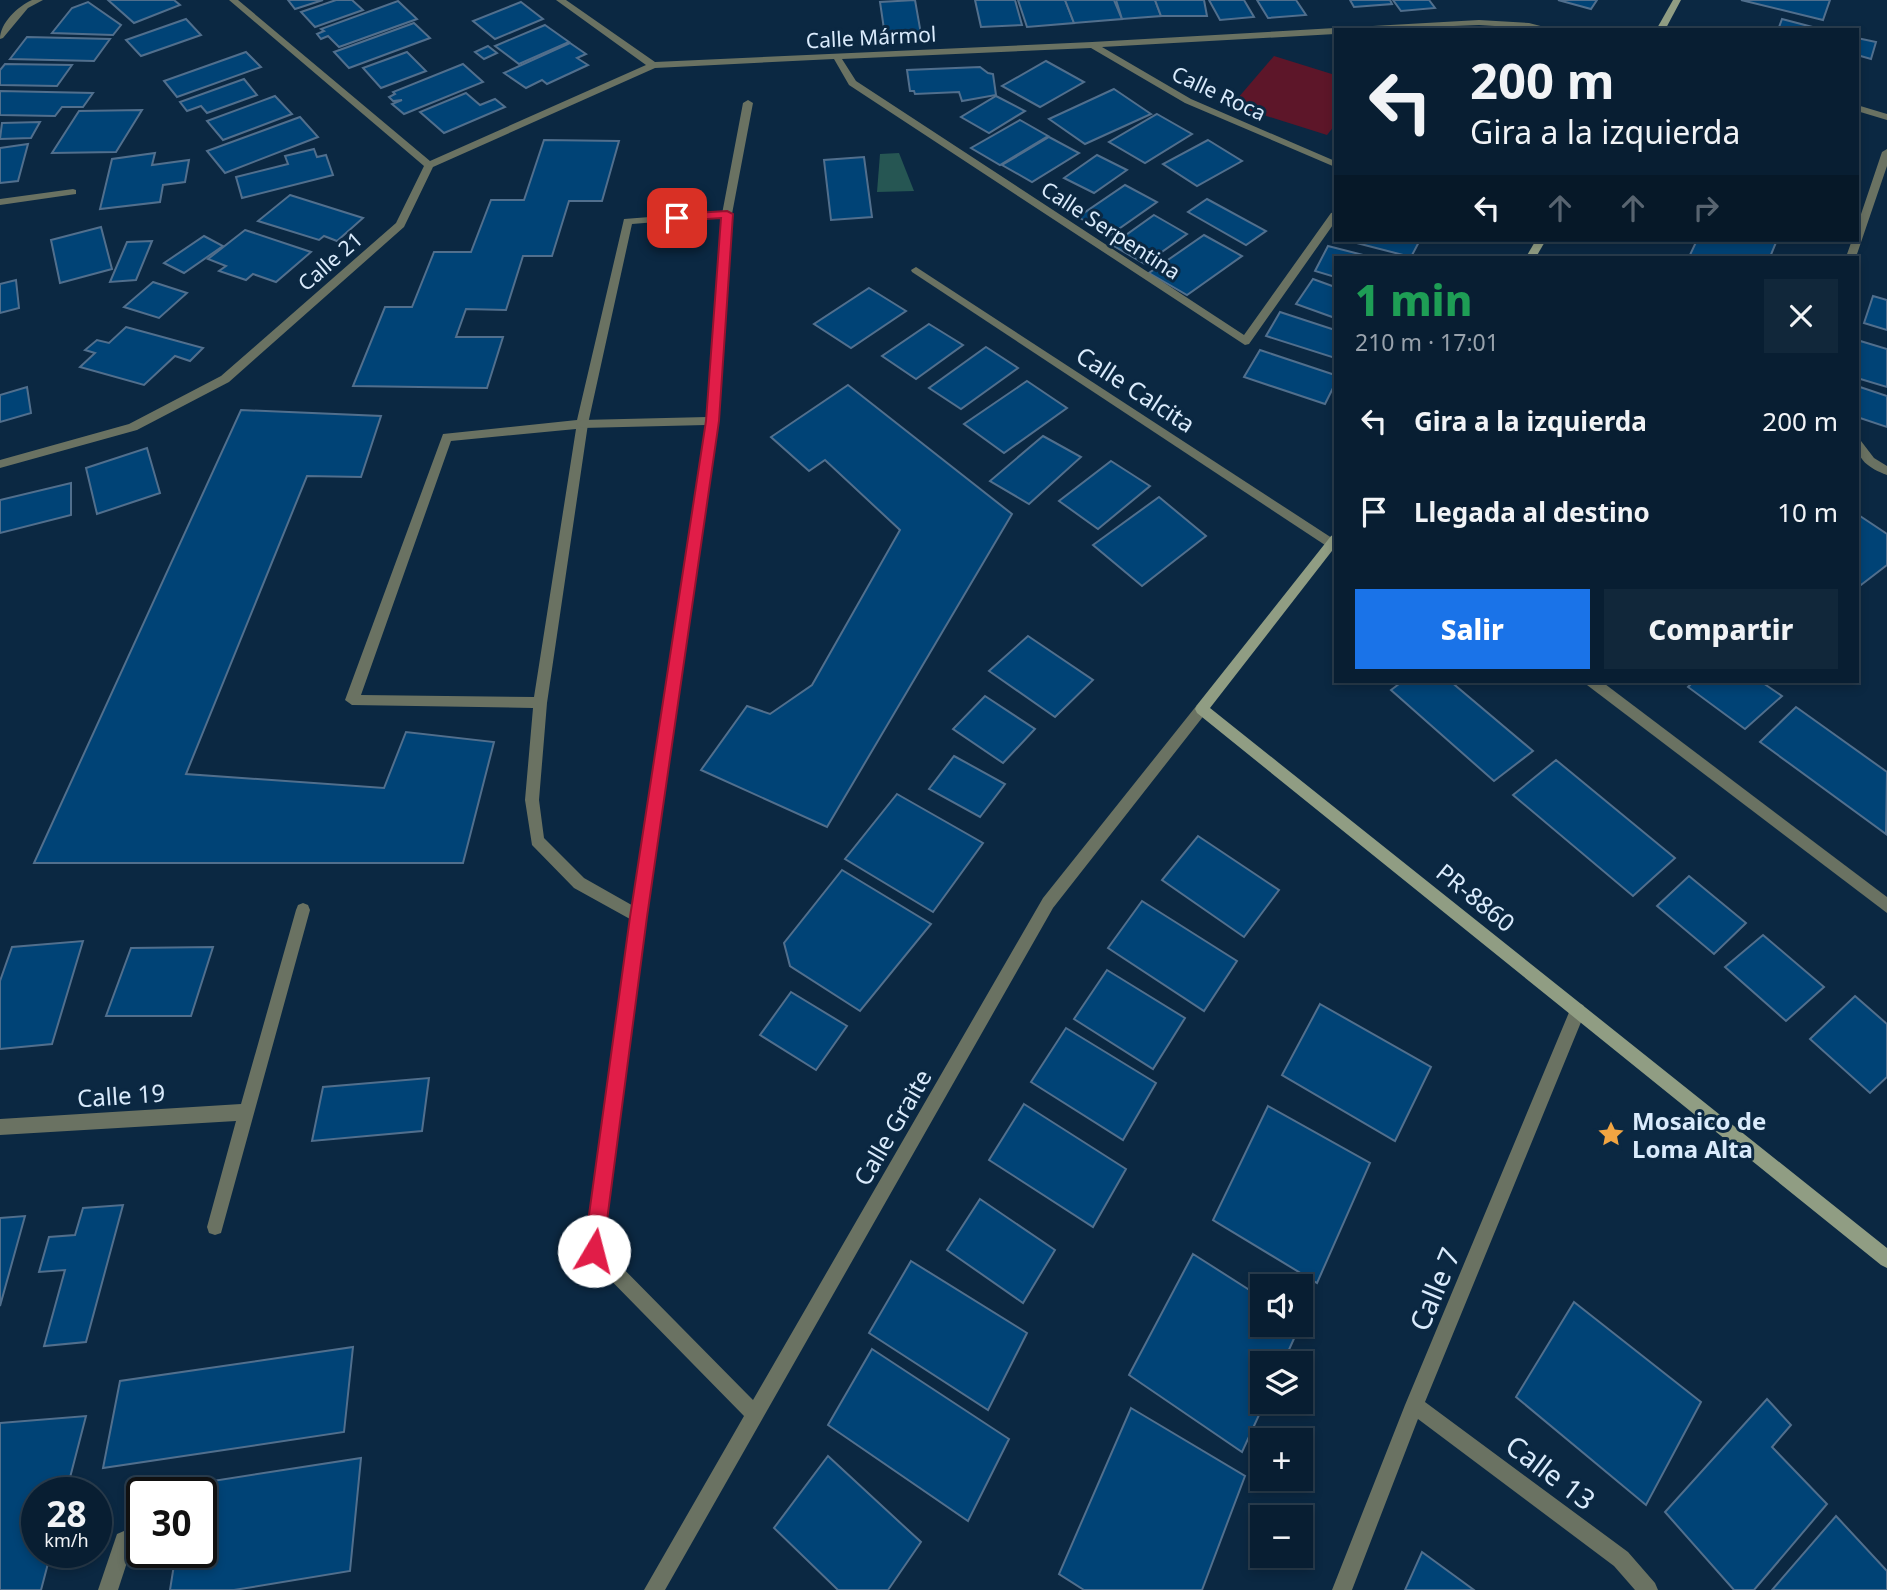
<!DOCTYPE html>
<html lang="es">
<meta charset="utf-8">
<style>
:root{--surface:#081e32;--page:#11273a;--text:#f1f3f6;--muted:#98a2ac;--line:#293c4d;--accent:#1a73e8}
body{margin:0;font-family:"Noto Sans",sans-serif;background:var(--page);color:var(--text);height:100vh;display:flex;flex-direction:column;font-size:26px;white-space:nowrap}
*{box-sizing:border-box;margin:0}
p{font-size:23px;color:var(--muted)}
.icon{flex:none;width:38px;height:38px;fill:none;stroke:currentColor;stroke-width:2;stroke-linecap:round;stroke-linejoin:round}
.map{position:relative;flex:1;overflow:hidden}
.drawer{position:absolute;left:1334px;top:256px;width:525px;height:427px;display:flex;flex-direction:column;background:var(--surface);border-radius:0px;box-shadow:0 4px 10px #0003,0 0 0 2px var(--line)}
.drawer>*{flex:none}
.hud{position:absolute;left:1334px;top:28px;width:525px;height:214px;border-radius:0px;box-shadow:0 4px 10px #0003,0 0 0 2px var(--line);background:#081e32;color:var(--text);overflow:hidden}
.controls{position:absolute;left:1250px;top:1274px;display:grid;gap:14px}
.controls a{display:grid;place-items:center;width:63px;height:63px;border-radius:0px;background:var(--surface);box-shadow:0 4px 10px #0003,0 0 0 2px var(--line);font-size:35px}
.speed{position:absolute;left:21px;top:1477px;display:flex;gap:14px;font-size:35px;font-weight:700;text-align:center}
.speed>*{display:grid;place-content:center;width:91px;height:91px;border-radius:50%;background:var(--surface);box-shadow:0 4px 10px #0003,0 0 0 2px var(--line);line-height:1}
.speed small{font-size:18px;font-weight:400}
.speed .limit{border:4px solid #111;border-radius:10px;background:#fff;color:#111}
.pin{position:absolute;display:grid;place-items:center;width:60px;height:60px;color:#fff;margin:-30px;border-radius:14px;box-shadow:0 4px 10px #0006}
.me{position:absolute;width:77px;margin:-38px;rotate:8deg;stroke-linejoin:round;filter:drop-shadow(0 0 5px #0008)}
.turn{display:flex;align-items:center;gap:24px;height:147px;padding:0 21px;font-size:32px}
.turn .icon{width:91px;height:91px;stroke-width:2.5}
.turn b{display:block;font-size:49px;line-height:60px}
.lanes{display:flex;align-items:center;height:66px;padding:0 21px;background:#0003;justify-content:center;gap:35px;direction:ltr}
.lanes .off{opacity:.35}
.round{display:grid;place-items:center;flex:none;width:74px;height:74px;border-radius:0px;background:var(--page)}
.overview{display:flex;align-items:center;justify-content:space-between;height:119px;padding:0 21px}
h1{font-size:42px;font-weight:800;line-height:52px;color:#1e9e55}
.button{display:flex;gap:14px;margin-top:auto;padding:14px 21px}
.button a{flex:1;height:80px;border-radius:0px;background:var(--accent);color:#fff;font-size:28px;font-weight:800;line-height:80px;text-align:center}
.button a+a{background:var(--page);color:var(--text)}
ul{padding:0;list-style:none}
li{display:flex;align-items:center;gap:21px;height:91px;padding:0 21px}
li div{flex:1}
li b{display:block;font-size:26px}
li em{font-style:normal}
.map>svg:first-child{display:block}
.green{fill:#5d1629}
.water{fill:#265653}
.building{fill:#004376;stroke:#516f8d;stroke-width:2}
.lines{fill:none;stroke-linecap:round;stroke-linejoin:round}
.lane{fill:#6a7262;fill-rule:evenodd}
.street{fill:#6a7262;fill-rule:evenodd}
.secondary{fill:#909d83;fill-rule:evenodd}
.route{fill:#e11d48;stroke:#92132f;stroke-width:2}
.labels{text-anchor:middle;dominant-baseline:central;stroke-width:6;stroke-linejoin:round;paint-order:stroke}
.far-street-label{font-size:21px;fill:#daebfc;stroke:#0b2842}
.street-label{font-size:24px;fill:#daebfc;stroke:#0b2842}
.poi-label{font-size:24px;font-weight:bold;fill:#daebfc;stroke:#0b2842;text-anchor:start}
.near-street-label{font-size:28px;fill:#daebfc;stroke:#0b2842}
</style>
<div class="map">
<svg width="1887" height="1590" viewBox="0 0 1887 1590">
<rect width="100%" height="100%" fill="#0b2842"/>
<polygon class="green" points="1274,56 1335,75 1335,125 1327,135 1232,105"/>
<polygon class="water" points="899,153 914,191 877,192 880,154"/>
<g class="building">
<polygon points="108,0 174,0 180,5 134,23"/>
<polygon points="288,0 323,0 295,9"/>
<polygon points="336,0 352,0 363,10 315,27 301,12"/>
<polygon points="915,0 921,34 885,36 880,2"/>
<polygon points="975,0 1015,0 1022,25 981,27"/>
<polygon points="1018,0 1065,0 1074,23 1027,27"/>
<polygon points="1065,0 1114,0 1122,19 1074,23"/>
<polygon points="1116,0 1155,0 1161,16 1122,19"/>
<polygon points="1155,0 1204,0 1207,16 1161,16"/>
<polygon points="1209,0 1244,0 1254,17 1220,20"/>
<polygon points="1257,0 1296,0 1306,15 1268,18"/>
<polygon points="1350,0 1390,0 1392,4 1354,7"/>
<polygon points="1393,0 1429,0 1435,8 1401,11"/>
<polygon points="1558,0 1597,0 1591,9"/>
<polygon points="1741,0 1830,0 1823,20"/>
<polygon points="398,1 417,19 339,47 328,36 321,39 317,34 324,31 321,29"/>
<polygon points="88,2 121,25 113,35 52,33 72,8"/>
<polygon points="521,2 543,19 495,39 473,21"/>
<polygon points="186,19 201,35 141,56 126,40"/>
<polygon points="1782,19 1824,30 1778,30"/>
<polygon points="414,23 430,38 349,68 334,52"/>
<polygon points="545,25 569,42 519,64 495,46"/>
<polygon points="27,37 110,39 94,61 10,59"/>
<polygon points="1857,38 1876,42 1871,59 1857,55"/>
<polygon points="570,43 586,54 577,58 588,65 547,84 542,80 526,88 504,73"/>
<polygon points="488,46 497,53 484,59 475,52"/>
<polygon points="246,52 261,67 177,97 164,81"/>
<polygon points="407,52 426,71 381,88 363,68"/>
<polygon points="1046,61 1084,82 1040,107 1002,86"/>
<polygon points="5,64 72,65 57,86 0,85 0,70"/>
<polygon points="463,64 483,82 404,114 392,104 402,100 393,101 389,97 395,94 393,92"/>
<polygon points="980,67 988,73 993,74 996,95 962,101 959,92 915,94 914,91 910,91 907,70"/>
<polygon points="244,79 257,95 207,113 201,106 187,111 180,102"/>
<polygon points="1114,89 1151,114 1085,144 1049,119"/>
<polygon points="0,91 93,93 83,107 62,107 55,116 0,115"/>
<polygon points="466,93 480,105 495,99 505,107 444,133 420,112"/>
<polygon points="275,96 292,114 223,140 207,121"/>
<polygon points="996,96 1025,111 989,133 961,117"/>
<polygon points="142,110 116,152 52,153 79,111"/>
<polygon points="1157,114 1192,134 1145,163 1109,142"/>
<polygon points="300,117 318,137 225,173 207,151"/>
<polygon points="1020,120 1048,136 1000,165 971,148"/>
<polygon points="40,122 31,138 0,139 2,123"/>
<polygon points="1049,137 1079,153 1032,182 1002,165"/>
<polygon points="544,140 619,141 602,201 569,201 552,256 523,256 506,310 466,309 456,337 503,337 487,388 353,386 385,307 412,307 434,252 471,252 491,200 524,200"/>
<polygon points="1208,140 1242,161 1197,186 1163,164"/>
<polygon points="28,144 18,181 0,183 0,148"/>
<polygon points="314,149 317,157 326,155 333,175 242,198 236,177 288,164 285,156"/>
<polygon points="155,153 152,165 189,160 185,182 163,185 160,202 100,209 112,159"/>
<polygon points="1097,155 1127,170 1094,193 1064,178"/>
<polygon points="864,157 872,217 831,220 824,160"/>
<polygon points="1125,185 1157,202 1110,235 1078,217"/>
<polygon points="290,195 363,218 337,241 324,236 319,240 258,221"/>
<polygon points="1207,199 1266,231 1246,245 1188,212"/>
<polygon points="1154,215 1187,234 1145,264 1112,245"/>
<polygon points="101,227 112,269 60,283 51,240"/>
<polygon points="245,230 311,252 276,282 253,274 246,280 219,271 226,266 208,259"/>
<polygon points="1204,235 1242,256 1187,295 1149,273"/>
<polygon points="204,236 223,246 184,273 164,263"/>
<polygon points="1345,240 1420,240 1411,257"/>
<polygon points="1697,240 1777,240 1770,257 1689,257"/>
<polygon points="152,241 136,280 110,282 127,242"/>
<polygon points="1328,246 1371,257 1335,257 1335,277 1315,271"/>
<polygon points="1313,279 1335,287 1335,318 1296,304"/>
<polygon points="16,280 19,308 0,313 0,284"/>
<polygon points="153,282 187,293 159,318 124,307"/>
<polygon points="869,288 906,311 851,348 814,324"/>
<polygon points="1873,296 1887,300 1887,330 1864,323"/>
<polygon points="1280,312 1335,330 1335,358 1266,336"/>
<polygon points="929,324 963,345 916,379 882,356"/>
<polygon points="126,327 203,348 190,361 175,356 144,385 80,367 95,353 85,350 97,340 109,343"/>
<polygon points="1857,340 1887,349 1887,387 1857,378"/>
<polygon points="986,347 1018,368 961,409 929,388"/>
<polygon points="1260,350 1335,375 1335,384 1325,404 1244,377"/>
<polygon points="1027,381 1067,408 1004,453 964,424"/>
<polygon points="848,385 1012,514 827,827 701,770 747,706 770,714 812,685 900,530 825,460 809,471 771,437"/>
<polygon points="1857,386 1887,396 1887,427 1857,417"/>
<polygon points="27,387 31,413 0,422 0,395"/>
<polygon points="241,410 381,416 361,477 307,476 186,774 384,788 406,732 494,742 463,863 34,863"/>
<polygon points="1043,436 1081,457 1029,504 990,481"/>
<polygon points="147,448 160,493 97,514 86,468"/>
<polygon points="1111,461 1150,486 1098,529 1059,501"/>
<polygon points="71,483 71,515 0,533 0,500"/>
<polygon points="1159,497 1206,536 1142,586 1093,545"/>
<polygon points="1857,514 1887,534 1887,565 1857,588"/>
<polygon points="1028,636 1093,680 1055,717 989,671"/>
<polygon points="1403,681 1450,681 1533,751 1494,781 1391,690"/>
<polygon points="1694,681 1760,681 1782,696 1745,729 1688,687"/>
<polygon points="985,696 1035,729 1003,763 953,729"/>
<polygon points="1796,707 1887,772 1886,834 1760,742"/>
<polygon points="954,756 1005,784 980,817 929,789"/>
<polygon points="1556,760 1675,858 1633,896 1513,795"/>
<polygon points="897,794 983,843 933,912 845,859"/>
<polygon points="1198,836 1279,890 1244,937 1162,880"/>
<polygon points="842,870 931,924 860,1011 790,966 784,943"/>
<polygon points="1689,876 1746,923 1714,954 1657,906"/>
<polygon points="1142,901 1237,961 1204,1011 1108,948"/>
<polygon points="1763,935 1824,987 1786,1021 1725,967"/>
<polygon points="83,941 52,1044 0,1049 0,981 12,947"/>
<polygon points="213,947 191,1016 106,1016 131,948"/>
<polygon points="1107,970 1185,1018 1153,1069 1074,1019"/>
<polygon points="791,992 847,1026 816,1070 760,1035"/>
<polygon points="1855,996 1887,1024 1887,1077 1870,1093 1810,1039"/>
<polygon points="1320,1004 1431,1067 1395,1141 1282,1075"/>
<polygon points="1066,1028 1156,1083 1123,1140 1031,1082"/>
<polygon points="429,1078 422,1131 312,1141 323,1087"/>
<polygon points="1024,1104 1126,1169 1093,1227 989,1160"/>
<polygon points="1268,1106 1370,1163 1317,1283 1213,1220"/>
<polygon points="980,1199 1055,1250 1023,1303 947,1250"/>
<polygon points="123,1205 86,1342 44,1346 65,1270 39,1272 49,1237 75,1235 83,1208"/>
<polygon points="25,1216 0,1306 0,1218"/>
<polygon points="1193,1254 1262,1298 1262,1325 1301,1323 1283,1363 1262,1363 1262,1402 1265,1402 1242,1452 1129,1375"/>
<polygon points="911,1261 1027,1333 988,1410 869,1333"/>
<polygon points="1574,1302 1701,1402 1646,1505 1516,1397"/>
<polygon points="353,1347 344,1432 103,1468 120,1381"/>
<polygon points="872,1349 1009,1439 968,1521 828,1425"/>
<polygon points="1767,1399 1791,1425 1772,1447 1827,1504 1754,1590 1734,1590 1665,1512"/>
<polygon points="1131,1408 1245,1476 1202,1590 1084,1590 1059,1574"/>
<polygon points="86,1416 66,1493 37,1493 37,1552 51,1552 41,1590 0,1590 0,1423"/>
<polygon points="828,1456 921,1542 888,1590 838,1590 774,1528"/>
<polygon points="361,1458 350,1571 234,1590 170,1590 176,1552 201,1552 201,1493 186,1493 187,1485"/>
<polygon points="1836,1516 1887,1571 1887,1590 1772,1590"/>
<polygon points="1422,1552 1474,1590 1405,1590"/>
</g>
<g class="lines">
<g class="lane">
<path d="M727,211l4,1v4l-99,8 -44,200 -41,279 -8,97 5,38 40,40 60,34 2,5 -2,5 -5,2 -65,-36 -42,-43 -7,-45 8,-92 -181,-3 -7,-5 98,-266 134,-14 47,-201zM576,429l-42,268 -173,-2 90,-254z"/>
<polygon points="1586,681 1601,681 1887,897 1887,913 1587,685"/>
</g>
<g class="street">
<path d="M32,0h11l-15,8 -25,30 -3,1c0,-16 18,-33 32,-39z"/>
<polygon points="229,0 238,0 430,161 646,65 556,0 566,0 655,62 1092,42 1335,28 1339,30 1335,30 1335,34 1102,47 1191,99 1335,161 1335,167 1185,103 1091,48 842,59 856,81 1244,335 1331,213 1335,212 1335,222 1249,344 1245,345 849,85 834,59 655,68 433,167 404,227 229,382 137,430 0,468 0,460 129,424 221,376 396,223 424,166"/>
<polygon points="1479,20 1529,23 1556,30 1479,25 1351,30 1355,27"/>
<polygon points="748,100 753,103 732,214 718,421 646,917 603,1248 753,1400 1043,898 1197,705 1207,705 1209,709 1053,908 665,1590 644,1590 744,1416 588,1257 585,1251 632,917 706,425 582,428 576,424 582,420 707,417 722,214 743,103"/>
<polygon points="1857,105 1887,114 1887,120 1857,111"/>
<polygon points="1887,149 1887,166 1856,257 1846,257 1852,240 1857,240 1857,226 1882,152"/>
<polygon points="73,189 76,190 76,194 0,205 0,199"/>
<polygon points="916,267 1335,540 1335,548 1328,547 912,272 911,270"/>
<path d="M1857,440l4,1 13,17 13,8v9c-18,-7 -31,-15 -30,-35z"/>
<polygon points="303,903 308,905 310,910 221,1233 215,1235 209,1233 207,1227 236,1121 0,1135 0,1119 241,1104 296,910 298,905"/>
<polygon points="1578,1003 1583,1005 1586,1010 1425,1402 1628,1552 1655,1583 1658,1590 1635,1590 1614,1566 1418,1419 1352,1590 1332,1590 1405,1405 1570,1010 1573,1005"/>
<polygon points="124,1531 131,1534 134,1541 118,1590 98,1590 117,1534"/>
</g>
<g class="secondary">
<polygon points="1673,0 1681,0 1665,30 1656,30"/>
<polygon points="1536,240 1546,240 1536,257 1526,257"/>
<polygon points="1335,534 1335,547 1210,708 1887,1248 1887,1268 1881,1265 1197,713 1195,709 1197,705 1331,536"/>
</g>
</g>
<polygon class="route" points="727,211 733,214 719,421 647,917 603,1251 600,1258 594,1261 587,1258 584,1251 630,917 706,421 721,218 677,221 672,218 677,214"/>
<defs>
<g id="sight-bare" transform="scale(2.1)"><path d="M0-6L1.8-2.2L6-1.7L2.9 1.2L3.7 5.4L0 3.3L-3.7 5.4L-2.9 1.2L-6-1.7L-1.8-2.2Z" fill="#f2a542" stroke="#0b2842" stroke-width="2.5" paint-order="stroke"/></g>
</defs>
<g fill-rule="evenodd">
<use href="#sight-bare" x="1611" y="1134"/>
</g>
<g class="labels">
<g class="far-street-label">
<text transform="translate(871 37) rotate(-3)">Calle Mármol</text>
<text transform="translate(1219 93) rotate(25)">Calle Roca</text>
<text transform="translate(1111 230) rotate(33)">Calle Serpentina</text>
<text transform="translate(330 261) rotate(-41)">Calle 21</text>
</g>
<g class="street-label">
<text transform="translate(1136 389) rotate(33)">Calle Calcita</text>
<text transform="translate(1476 897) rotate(39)">PR-8860</text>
<text transform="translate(121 1095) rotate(-4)">Calle 19</text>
<text transform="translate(892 1127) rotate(-60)">Calle Graite</text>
</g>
<g class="poi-label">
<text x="1632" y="1120">Mosaico de<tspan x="1632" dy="28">Loma Alta</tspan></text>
</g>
<g class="near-street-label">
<text transform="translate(1434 1289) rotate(-67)">Calle 7</text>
<text transform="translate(1551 1472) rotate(37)">Calle 13</text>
</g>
</g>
</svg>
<div class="controls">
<a><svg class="icon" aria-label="sound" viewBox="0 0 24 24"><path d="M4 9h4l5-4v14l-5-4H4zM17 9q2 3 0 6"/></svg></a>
<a><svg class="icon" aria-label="layers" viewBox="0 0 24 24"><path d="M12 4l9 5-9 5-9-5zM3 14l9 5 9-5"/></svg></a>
<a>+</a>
<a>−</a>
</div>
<div class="speed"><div>28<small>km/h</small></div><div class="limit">30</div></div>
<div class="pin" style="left:677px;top:218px;background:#d93025"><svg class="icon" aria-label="arrive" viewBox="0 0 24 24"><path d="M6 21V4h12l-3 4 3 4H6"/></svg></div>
<svg class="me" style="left:594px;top:1251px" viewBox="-20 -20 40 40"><circle r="19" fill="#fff"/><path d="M0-13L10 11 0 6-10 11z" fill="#e11d48"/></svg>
<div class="hud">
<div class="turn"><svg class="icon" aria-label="left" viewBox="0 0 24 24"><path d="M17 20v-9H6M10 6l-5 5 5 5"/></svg><div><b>200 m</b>Gira a la izquierda</div></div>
<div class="lanes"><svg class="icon" aria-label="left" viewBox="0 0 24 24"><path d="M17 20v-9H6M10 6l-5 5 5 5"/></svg><svg class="icon off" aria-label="ahead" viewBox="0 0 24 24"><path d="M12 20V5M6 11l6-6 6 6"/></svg><svg class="icon off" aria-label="ahead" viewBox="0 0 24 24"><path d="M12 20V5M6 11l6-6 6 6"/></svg><svg class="icon off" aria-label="right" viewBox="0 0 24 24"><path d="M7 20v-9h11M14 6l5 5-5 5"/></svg></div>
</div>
<section class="drawer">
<div class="overview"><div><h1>1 min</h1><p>210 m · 17:01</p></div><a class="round"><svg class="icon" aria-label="close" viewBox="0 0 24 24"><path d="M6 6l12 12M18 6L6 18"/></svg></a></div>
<ul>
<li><svg class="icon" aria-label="left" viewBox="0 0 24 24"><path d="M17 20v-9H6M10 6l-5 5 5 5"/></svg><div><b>Gira a la izquierda</b></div><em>200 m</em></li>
<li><svg class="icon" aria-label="arrive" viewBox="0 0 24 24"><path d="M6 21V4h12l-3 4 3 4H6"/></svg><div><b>Llegada al destino</b></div><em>10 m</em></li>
</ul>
<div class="button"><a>Salir</a><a>Compartir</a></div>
</section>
</div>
